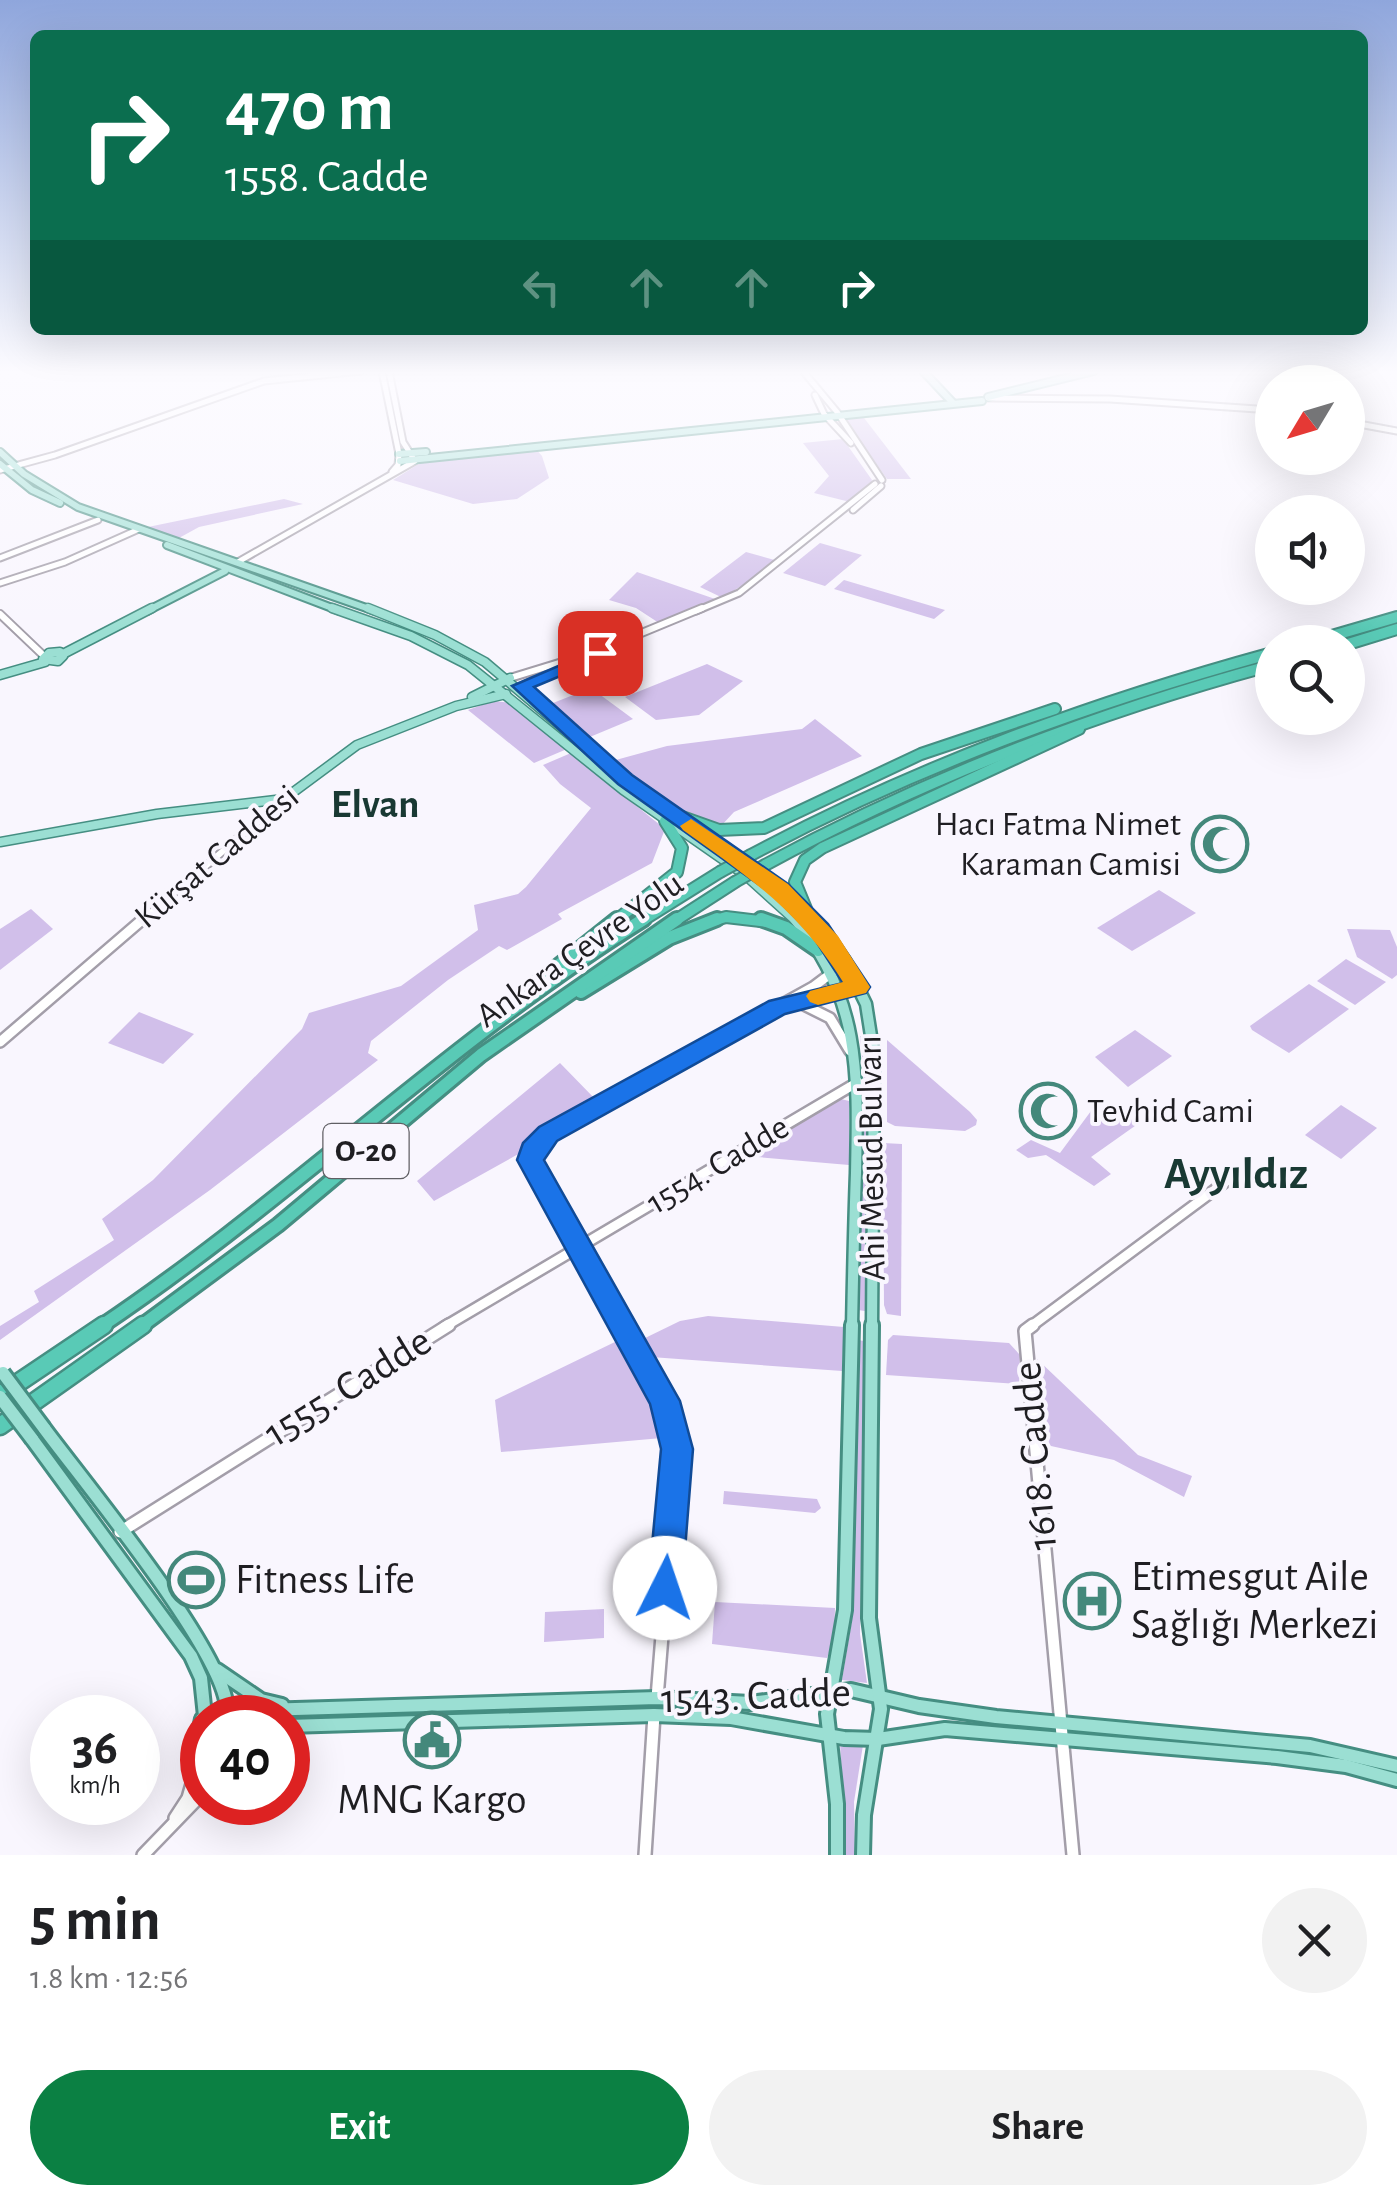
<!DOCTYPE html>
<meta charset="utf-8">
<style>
:root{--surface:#fff;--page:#f2f2f2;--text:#202124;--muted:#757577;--accent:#0b8043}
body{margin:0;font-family:"Alegreya Sans",sans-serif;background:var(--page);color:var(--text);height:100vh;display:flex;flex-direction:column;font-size:38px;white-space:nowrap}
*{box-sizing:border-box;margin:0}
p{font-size:32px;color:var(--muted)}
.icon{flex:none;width:55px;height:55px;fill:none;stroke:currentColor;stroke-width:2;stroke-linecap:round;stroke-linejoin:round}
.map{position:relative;height:1855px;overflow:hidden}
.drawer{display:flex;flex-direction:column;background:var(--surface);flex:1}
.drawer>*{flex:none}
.guide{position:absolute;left:30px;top:30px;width:1338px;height:305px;border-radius:15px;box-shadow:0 10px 40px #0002;background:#0b6e4f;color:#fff;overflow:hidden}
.needle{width:65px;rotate:232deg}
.fabs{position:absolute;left:1255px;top:365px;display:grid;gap:20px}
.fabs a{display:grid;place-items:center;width:110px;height:110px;border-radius:50%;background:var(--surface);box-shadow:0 10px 40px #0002;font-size:50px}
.speed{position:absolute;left:30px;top:1695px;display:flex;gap:20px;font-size:50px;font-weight:700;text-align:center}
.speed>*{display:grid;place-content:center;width:130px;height:130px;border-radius:50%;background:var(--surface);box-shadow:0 10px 40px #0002;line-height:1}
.speed small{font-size:25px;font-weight:400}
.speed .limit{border:15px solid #d22;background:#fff;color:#111}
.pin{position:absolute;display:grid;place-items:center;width:85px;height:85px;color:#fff;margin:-42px;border-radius:20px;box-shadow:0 5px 15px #0006}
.me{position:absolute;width:110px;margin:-55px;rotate:4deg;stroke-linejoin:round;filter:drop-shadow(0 0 8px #0008)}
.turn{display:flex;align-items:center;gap:35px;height:210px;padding:0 30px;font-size:45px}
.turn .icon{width:130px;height:130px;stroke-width:2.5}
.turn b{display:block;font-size:70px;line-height:85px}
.lanes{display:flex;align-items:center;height:95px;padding:0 30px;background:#0003;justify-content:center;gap:50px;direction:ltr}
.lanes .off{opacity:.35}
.round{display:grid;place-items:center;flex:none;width:105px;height:105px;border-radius:52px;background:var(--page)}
.overview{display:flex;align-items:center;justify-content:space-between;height:170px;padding:0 30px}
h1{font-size:60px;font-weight:700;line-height:75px}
.action{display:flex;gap:20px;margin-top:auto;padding:20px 30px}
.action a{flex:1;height:115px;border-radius:60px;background:var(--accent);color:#fff;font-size:40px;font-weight:700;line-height:115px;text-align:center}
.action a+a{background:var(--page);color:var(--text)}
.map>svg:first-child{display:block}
.green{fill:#d1bfea}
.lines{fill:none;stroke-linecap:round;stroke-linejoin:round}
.minor-far3-casing{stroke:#a39ea9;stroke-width:9}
.minor-far2-casing{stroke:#a39ea9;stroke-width:10}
.minor-far1-casing{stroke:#a39ea9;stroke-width:14}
.minor-casing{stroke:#a39ea9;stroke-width:16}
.major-far3-casing{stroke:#458e82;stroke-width:10}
.major-far2-casing{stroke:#458e82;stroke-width:11}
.major-far1-casing{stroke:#458e82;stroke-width:15}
.major-casing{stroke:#458e82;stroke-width:18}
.highway-far2-casing{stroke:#458e82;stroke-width:14}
.highway-far1-casing{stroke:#458e82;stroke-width:18}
.highway-casing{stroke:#458e82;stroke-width:21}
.minor-far3{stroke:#fff;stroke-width:5}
.minor-far2{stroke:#fff;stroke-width:6}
.minor-far1{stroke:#fff;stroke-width:9}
.minor{stroke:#fff;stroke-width:11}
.major-far3{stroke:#9bdfd3;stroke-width:6}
.major-far2{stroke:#9bdfd3;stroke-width:8}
.major-far1{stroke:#9bdfd3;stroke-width:10}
.major{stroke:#9bdfd3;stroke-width:12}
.highway-far2{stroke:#59cab6;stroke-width:10}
.highway-far1{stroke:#59cab6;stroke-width:12}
.highway{stroke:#59cab6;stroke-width:16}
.major-bridge-casing{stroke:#458e82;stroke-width:18;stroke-linecap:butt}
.highway-bridge-casing{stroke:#458e82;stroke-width:14;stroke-linecap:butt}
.major-bridge{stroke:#9bdfd3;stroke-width:12}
.highway-bridge{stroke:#59cab6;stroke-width:10}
.route{fill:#1a73e8;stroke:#114b97;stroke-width:2.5}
.slow{fill:#f59e0b}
.labels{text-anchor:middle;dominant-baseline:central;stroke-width:8;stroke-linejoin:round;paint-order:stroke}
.shield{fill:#f9f6fe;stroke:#605f64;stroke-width:2.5}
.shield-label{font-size:32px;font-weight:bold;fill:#1f1e22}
.poi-label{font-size:35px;fill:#1f1e22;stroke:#f9f6fe;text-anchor:end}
.street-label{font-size:35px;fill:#1f1e22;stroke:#f9f6fe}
.quarter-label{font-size:40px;font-weight:bold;fill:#193933;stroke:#f9f6fe}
.near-street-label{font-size:42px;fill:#1f1e22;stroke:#f9f6fe}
.near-poi-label{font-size:42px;fill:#1f1e22;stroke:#f9f6fe;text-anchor:start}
.district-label{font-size:45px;font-weight:bold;fill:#193933;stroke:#f9f6fe}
</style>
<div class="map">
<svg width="1397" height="1855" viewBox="0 0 1397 1855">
<rect width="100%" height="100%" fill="#f9f6fe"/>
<g class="green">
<polygon points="861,414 911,479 887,479 844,419"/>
<polygon points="843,439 872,480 869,488 850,502 814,493 829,476 803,443"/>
<polygon points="534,447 542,456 549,478 517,499 473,504 393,480 422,462"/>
<polygon points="284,499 303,504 199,527 179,538 148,527"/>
<polygon points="820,543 862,555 825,586 783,573"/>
<polygon points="746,552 778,561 723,598 700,587"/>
<polygon points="637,572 718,600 659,623 636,608 609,600"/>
<polygon points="844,580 945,610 934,619 834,589"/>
<polygon points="707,664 743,681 699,715 656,720 625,697"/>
<polygon points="591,688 633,719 585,739 548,705"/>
<polygon points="493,701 512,703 567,749 534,763 468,710"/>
<polygon points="815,719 862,756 734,812 721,826 691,816 612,761 667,746 802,729"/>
<polygon points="571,753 665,829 652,863 558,914 562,919 507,950 499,946 448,980 371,1041 368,1053 378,1060 210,1190 0,1340 0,1326 39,1302 34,1291 114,1240 102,1219 153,1180 302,1029 309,1013 401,986 478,930 474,905 518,894 526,887 591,808 560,784 543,765"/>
<polygon points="1159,890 1196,913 1132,951 1097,928"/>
<polygon points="31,909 53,929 0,970 0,929"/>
<polygon points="1347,929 1390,930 1397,947 1397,975 1392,979 1357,957"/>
<polygon points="1346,959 1386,982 1355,1005 1317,981"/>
<polygon points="1309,984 1349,1009 1289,1053 1252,1030 1250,1026"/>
<polygon points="139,1012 194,1034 163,1064 108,1043"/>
<polygon points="1135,1030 1172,1056 1128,1087 1095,1057"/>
<polygon points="860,1036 863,1036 868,1076 865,1311 858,1310 864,1078"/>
<polygon points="887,1040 970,1112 977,1120 976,1125 965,1131 895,1126 887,1122"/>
<polygon points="560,1063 597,1101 535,1135 522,1152 434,1201 417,1181"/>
<polygon points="837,1098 849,1101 849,1165 746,1156"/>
<polygon points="1341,1105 1377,1128 1341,1159 1305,1135"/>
<polygon points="1135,1106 1149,1116 1091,1157 1111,1174 1094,1186 1046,1155 1028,1158 1016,1150 1031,1140 1060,1153 1091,1111 1108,1124"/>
<polygon points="883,1143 902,1144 901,1316 887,1314 884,1305"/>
<polygon points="708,1316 844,1327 842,1371 651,1357 641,1340 680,1321"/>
<polygon points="893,1335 1009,1343 1020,1355 1019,1384 886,1375 888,1340"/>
<polygon points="619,1340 651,1391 662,1438 501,1452 495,1400"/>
<polygon points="857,1340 864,1341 860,1634 867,1683 842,1680 852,1620"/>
<polygon points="1037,1359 1138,1455 1192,1476 1184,1497 1114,1460 1042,1444"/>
<polygon points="724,1491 817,1499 821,1508 815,1513 723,1504"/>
<polygon points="715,1602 835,1608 834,1640 827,1658 712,1644"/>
<polygon points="604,1609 604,1638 544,1642 545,1612"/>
<polygon points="840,1742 863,1745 854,1802 855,1855 846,1855"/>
</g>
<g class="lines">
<g class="minor-far3-casing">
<g id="minor-far3">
<polyline points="382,371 399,454 398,465 392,472"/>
<polyline points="803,371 837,412 882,480"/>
<polyline points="815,395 824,414 851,443"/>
<polyline points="988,398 1110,399 1272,410"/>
<polyline points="1348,422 1397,431"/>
<polyline points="0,470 55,455 264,381 361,371"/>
<polyline points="853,510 881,486"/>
<polyline points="0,558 98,520"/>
<polyline points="238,562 415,461 403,442 389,371"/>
<polyline points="0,583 65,562 139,529"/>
<polyline points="696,611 739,593 875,484"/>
</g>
</g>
<g class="minor-far2-casing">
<g id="minor-far2">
<polyline points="0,614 44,656"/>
<polyline points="510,678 598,651 702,608"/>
<polyline points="522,686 554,671"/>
<polyline points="140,922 284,799"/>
</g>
</g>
<g class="minor-far1-casing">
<g id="minor-far1">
<polyline points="801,1001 858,987"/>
<polyline points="798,1002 830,1018 850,1051"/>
<polyline points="0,1042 143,919"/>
<polyline points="444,1327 858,1082"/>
<polyline points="624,1327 530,1161 532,1150 548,1134 813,987 845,963"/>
<polyline points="1030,1327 1236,1174"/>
</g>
</g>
<g class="minor-casing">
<g id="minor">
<polyline points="622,1325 665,1401 677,1449 657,1698"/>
<polyline points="1033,1325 1025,1331 1073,1855"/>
<polyline points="120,1532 449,1325"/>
<polyline points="175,1818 188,1798 202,1749"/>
<polyline points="143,1855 202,1794"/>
<polyline points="645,1855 654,1715"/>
</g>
</g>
<g class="major-far3-casing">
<g id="major-far3">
<polyline points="923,371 953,403"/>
<polyline points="988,397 1094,371"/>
<polyline points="0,452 24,474 78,507 375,611"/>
<polyline points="399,454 426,452"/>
<polyline points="400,461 982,401"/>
<polyline points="0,464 32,490 60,503"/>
<polyline points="167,545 340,611"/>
<polyline points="147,611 225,571"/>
</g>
</g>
<g class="major-far2-casing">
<g id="major-far2">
<polyline points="332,608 411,636 468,665 623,790 745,875 797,922"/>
<polyline points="368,608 435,635 485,662 614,771 778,888 815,922"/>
<polygon points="60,652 63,656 58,661 43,659 49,653"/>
<polyline points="63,654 152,608"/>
<polyline points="0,675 45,662"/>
<polyline points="472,697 510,678"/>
<polyline points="0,842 157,814 284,799 357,745 456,706 506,694"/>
</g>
</g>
<g class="major-far1-casing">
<g id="major-far1">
<path d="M795,919c66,79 63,157 61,254 -2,52 -3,103 -4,154"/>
<polyline points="812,919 845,961 866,1004 874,1055 872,1327"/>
</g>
</g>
<g class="major-casing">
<g id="major">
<path d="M44,1428c39,53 183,226 183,282"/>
<polyline points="32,1439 191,1656 201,1678 205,1716"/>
<polyline points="217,1670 261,1700 282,1705"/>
<polyline points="229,1711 657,1698 750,1703 851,1690 919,1706 996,1717 1310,1746 1397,1766"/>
<polyline points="204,1718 223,1708 233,1718"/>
<polyline points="202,1719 199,1733 202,1740"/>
<polyline points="288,1726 654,1715 731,1718 844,1738 878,1739 945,1729 1277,1757 1346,1766 1397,1780"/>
<polyline points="837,1855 837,1804 827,1714 845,1610 852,1325"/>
<polyline points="863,1855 864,1815 881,1709 869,1618 872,1325"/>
</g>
</g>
<g class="highway-far2-casing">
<g id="highway-far2">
<polyline points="1311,642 1397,617"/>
<polyline points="1348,644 1397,629"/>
<polyline points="674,814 719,830 764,828 921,754 1055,709"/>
<path d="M751,855c166,-89 339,-152 521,-202"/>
<path d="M765,865c162,-88 330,-152 507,-200"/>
<polyline points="809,916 795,882 805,860 822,848 1079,729"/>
<polyline points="614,922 677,872 682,848 665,821"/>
<polyline points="640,922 720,872"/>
<polyline points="673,922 735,882"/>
<polyline points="708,922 726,917 768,922"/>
</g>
</g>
<g class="highway-far1-casing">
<g id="highway-far1">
<polyline points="761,919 786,928 818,950"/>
<polyline points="581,992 669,938 717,919"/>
<polyline points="518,998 617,919"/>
<path d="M100,1327c188,-126 351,-288 544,-408"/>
<polyline points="140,1327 278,1225 481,1055 677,919"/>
</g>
</g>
<g class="highway-casing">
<g id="highway">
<polyline points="0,1395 104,1325"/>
<polyline points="0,1426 143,1325"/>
</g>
</g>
<use href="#minor-far3" class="minor-far3"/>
<use href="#minor-far2" class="minor-far2"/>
<use href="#minor-far1" class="minor-far1"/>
<use href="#minor" class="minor"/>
<use href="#major-far3" class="major-far3"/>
<use href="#major-far2" class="major-far2"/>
<use href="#major-far1" class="major-far1"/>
<use href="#major" class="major"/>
<use href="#highway-far2" class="highway-far2"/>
<use href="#highway-far1" class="highway-far1"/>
<use href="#highway" class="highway"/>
<g class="major-bridge-casing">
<g id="major-bridge">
<polyline points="3,1373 44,1428"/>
<polyline points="0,1397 32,1439"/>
</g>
</g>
<g class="highway-bridge-casing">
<g id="highway-bridge">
<polyline points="720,872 751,855"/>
<polyline points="735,882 765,865"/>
</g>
</g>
<use href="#major-bridge" class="major-bridge"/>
<use href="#highway-bridge" class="highway-bridge"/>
</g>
<linearGradient id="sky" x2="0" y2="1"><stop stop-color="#8fa6dc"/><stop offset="0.59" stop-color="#fcfbff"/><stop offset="1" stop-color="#fcfbff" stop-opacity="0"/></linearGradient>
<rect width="1397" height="631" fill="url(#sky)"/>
<polygon class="route" points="600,648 606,649 606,657 534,687 632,775 788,884 828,924 870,987 866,993 785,1014 557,1141 544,1160 680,1401 693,1449 682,1588 677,1600 665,1605 653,1600 648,1588 661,1449 650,1404 517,1160 523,1143 539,1127 769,1001 843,983 812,935 772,894 618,784 512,686"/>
<path class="slow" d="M691,819l97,65 50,52 32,51 -4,6 -48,12 -8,-3 -4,-6 4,-5 33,-9c-44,-71 -93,-104 -160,-152l-3,-4z"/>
<defs>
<g id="mosque-ring" transform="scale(2.875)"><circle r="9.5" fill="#f9f6fe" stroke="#44887b" stroke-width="1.5"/><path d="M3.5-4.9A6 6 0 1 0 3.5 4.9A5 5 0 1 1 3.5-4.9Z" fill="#44887b"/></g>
<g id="stadium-ring" transform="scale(2.875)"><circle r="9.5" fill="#f9f6fe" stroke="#44887b" stroke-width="1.5"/><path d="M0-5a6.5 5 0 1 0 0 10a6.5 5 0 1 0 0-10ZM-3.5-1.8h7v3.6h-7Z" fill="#44887b"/></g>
<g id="hospital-ring" transform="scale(2.875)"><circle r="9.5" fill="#f9f6fe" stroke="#44887b" stroke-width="1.5"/><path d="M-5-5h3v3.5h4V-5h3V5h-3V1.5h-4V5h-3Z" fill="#44887b"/></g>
<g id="civic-ring" transform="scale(2.875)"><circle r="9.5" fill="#f9f6fe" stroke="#44887b" stroke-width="1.5"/><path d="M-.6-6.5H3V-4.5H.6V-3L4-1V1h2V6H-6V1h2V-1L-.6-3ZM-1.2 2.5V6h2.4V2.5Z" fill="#44887b"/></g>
</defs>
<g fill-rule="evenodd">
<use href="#mosque-ring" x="1220" y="844"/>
<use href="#mosque-ring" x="1048" y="1111"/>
<use href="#stadium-ring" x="196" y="1580"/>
<use href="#hospital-ring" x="1092" y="1601"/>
<use href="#civic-ring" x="432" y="1740"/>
</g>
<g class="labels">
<rect class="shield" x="323.5" y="1124" width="85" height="54" rx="8"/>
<g class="shield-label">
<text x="366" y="1151">O-20</text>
</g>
<g class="poi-label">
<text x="1181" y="824">Hacı Fatma Nimet<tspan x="1181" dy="40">Karaman Camisi</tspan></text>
<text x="1087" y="1111" text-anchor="start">Tevhid Cami</text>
</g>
<g class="street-label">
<text transform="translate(217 857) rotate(-40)">Kürşat Caddesi</text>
<text transform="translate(580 950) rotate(-35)">Ankara Çevre Yolu</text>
<text transform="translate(872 1158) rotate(-91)">Ahi Mesud Bulvarı</text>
<text transform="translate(718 1165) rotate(-31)">1554. Cadde</text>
</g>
<g class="quarter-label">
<text x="375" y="805">Elvan</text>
</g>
<g class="near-street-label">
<text transform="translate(348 1387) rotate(-32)">1555. Cadde</text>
<text transform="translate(1035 1456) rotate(-95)">1618. Cadde</text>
<text transform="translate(756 1696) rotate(-2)">1543. Cadde</text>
</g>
<g class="near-poi-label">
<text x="1131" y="1577">Etimesgut Aile<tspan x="1131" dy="48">Sağlığı Merkezi</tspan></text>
<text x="235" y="1580">Fitness Life</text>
<text x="432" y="1800" text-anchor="middle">MNG Kargo</text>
</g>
<g class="district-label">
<text x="1236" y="1174">Ayyıldız</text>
</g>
</g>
</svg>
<div class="fabs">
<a><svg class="needle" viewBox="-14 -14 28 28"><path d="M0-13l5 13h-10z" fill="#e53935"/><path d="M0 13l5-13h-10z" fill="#757577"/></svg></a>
<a><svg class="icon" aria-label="sound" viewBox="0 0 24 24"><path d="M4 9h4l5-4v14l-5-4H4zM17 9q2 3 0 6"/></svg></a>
<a><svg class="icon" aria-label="search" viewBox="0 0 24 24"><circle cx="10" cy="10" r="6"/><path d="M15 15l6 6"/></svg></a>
</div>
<div class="speed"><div>36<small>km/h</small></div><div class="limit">40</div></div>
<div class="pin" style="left:600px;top:653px;background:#d93025"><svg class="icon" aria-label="arrive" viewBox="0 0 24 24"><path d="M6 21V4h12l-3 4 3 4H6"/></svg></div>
<svg class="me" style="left:665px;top:1588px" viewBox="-20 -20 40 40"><circle r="19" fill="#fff"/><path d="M0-13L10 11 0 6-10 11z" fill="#1a73e8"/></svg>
<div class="guide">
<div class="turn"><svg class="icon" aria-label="right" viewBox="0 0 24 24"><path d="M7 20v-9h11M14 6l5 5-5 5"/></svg><div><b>470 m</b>1558. Cadde</div></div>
<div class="lanes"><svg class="icon off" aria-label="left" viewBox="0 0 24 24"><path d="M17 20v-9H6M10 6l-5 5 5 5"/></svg><svg class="icon off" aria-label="ahead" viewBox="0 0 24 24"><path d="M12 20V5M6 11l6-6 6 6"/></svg><svg class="icon off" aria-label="ahead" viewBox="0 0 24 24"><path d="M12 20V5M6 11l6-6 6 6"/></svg><svg class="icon" aria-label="right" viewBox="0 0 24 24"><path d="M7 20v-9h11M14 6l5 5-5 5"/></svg></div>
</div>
</div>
<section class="drawer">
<div class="overview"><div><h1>5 min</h1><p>1.8 km · 12:56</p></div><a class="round"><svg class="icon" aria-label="close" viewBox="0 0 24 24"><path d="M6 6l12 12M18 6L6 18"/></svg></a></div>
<div class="action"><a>Exit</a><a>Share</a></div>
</section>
